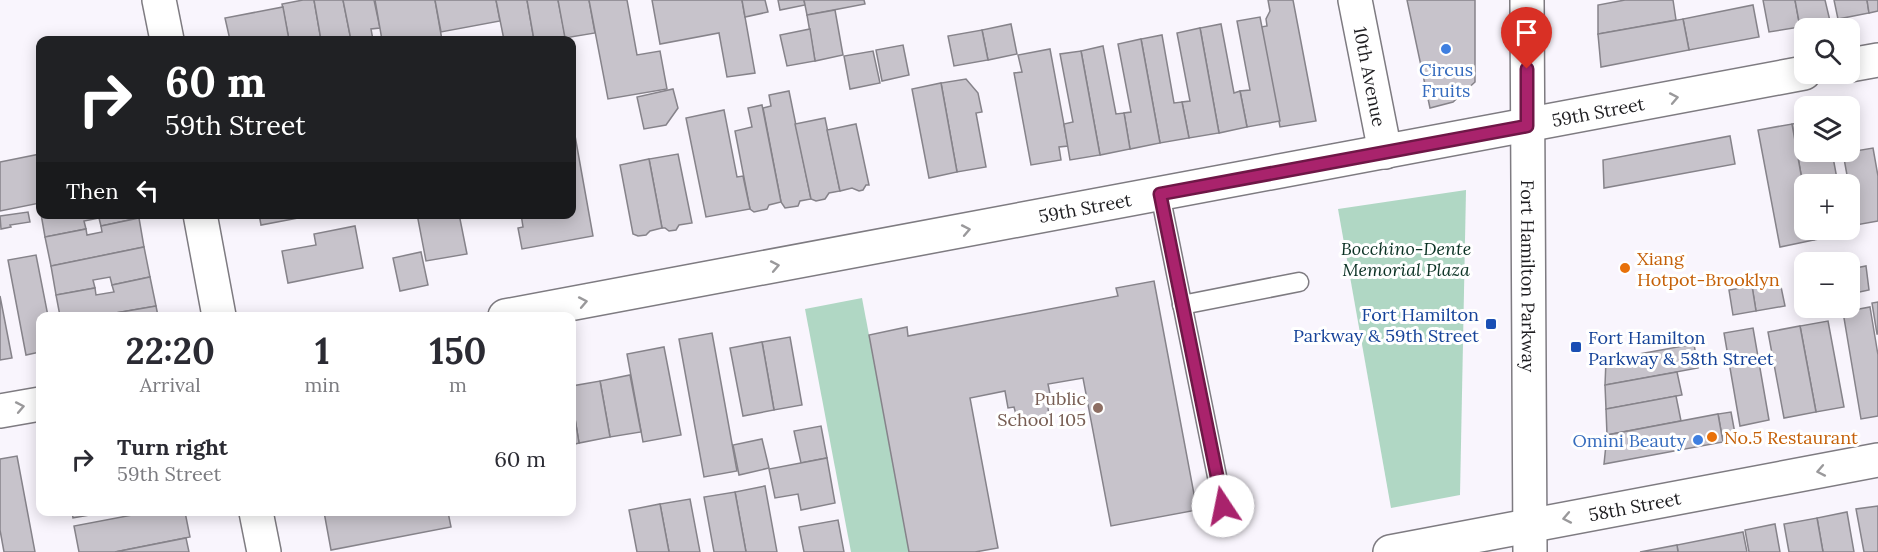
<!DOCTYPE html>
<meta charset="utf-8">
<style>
:root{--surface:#fff;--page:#f7f7f7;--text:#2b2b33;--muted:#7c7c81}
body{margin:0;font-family:Lora,serif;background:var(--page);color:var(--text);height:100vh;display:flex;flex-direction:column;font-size:22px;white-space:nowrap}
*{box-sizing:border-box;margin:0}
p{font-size:20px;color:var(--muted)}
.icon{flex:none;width:33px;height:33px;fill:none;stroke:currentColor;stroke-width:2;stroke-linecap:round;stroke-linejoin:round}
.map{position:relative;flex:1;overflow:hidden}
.sheet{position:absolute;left:36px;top:312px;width:540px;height:204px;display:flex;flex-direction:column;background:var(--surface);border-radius:12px;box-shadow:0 3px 15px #0003}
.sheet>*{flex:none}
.guide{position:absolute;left:36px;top:36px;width:540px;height:183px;border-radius:12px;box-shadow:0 3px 15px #0003;background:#202124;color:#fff;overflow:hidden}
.fabs{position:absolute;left:1794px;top:18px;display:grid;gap:12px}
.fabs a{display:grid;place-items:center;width:66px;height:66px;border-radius:12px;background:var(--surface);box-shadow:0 3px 15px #0003;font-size:30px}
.pin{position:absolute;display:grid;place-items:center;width:51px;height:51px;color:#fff;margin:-62px -26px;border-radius:50% 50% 50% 0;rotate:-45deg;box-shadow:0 0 6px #0007}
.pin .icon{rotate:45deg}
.me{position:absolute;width:66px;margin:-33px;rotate:349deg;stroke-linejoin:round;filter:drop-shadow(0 0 4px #0008)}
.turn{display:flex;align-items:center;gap:21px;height:126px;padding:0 30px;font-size:27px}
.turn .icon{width:78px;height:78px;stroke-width:2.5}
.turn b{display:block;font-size:42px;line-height:51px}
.then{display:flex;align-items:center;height:57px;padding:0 30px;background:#0003;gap:12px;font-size:22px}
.eta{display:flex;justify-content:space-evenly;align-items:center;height:102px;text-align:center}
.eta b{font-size:36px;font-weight:800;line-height:42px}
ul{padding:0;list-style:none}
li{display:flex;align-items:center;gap:18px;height:90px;padding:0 30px}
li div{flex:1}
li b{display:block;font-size:22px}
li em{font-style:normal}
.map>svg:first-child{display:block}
.green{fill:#b0d7c4}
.building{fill:#c7c3cb;stroke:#86838a;stroke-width:1.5}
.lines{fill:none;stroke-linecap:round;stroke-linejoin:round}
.service-casing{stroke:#7e7b81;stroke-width:21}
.minor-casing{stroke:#7e7b81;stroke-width:36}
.secondary-casing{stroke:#7e7b81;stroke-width:36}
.service{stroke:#fff;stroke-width:18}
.minor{stroke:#fff;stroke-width:33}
.secondary{stroke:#fff;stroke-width:33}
.oneway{stroke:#9a999b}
.route-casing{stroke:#6e1746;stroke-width:15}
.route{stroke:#a9236c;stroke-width:10}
.shop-dot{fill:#3f7fe0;stroke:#fff;stroke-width:2}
.food-dot{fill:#e8710a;stroke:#fff;stroke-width:2}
.transit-dot{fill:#1a4fb4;stroke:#fff;stroke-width:2}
.education-dot{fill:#8d6e63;stroke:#fff;stroke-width:2}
.labels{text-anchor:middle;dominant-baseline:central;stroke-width:6;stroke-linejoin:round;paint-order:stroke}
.shop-label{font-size:18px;fill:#366cbe;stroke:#fff}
.street-label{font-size:18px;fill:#1e1d20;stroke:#fff}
.park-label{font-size:18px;font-style:italic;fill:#0b3224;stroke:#fff}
.food-label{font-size:18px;fill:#c56008;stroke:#fff;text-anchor:start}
.transit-label{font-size:18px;fill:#164399;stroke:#fff;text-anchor:end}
.education-label{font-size:18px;fill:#785e54;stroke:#fff;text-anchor:end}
</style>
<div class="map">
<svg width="1878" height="552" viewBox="0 0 1878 552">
<rect width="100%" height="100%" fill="#f9f5fd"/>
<g class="green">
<polygon points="1466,190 1460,495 1391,508 1338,209"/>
<polygon points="862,298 910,552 851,552 805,309"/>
</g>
<g class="building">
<polygon points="303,0 314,0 321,40 289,40 282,4"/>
<polygon points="314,0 343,0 351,40 321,40"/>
<polygon points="343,0 374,0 380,28 371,29 373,40 351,40"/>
<polygon points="375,0 435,0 442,40 382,40"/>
<polygon points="435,0 496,0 500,21 441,32"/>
<polygon points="496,0 527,0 534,40 504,40"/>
<polygon points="527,0 558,0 566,40 534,40"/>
<polygon points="558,0 589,0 595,33 565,38"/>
<polygon points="589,0 627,0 637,55 660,51 667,89 608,99"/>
<polygon points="652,0 742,0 755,73 727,77 719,33 660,44"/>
<polygon points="742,0 765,0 768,12 745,17"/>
<polygon points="778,0 804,0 805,5 780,10"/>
<polygon points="804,0 864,0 865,4 807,15"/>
<polygon points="1268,0 1293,0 1316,121 1280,127 1261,27 1267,26 1266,19 1270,11"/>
<polygon points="1407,0 1475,0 1475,82 1453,102 1430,108"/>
<polygon points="1625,0 1673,0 1676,20 1598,34 1598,5"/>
<polygon points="1763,0 1795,0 1800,27 1769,32"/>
<polygon points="1795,0 1825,0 1830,21 1800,27"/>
<polygon points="1834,0 1867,0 1869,13 1838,19"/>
<polygon points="1867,0 1878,0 1878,11 1869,13"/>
<polygon points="1753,5 1759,37 1689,50 1683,19"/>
<polygon points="283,7 289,40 230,40 225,18"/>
<polygon points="835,10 843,55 815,61 807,15"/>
<polygon points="1260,17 1280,121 1247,127 1240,91 1250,90 1237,21"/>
<polygon points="1683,19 1689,50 1601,67 1598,34"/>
<polygon points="1011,24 1017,54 988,60 982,30"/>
<polygon points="1221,24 1234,93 1240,91 1247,127 1219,133 1200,28"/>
<polygon points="1200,28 1219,133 1189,138 1182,102 1190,101 1177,33"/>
<polygon points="810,29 815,61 787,66 780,35"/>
<polygon points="982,30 988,60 954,66 948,36"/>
<polygon points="1162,35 1174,103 1182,102 1189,138 1160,143 1141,39"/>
<polygon points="1141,39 1160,143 1130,149 1124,113 1131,112 1118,44"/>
<polygon points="903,45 909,75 882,81 876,50"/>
<polygon points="1103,46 1116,114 1124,113 1130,149 1100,155 1081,51"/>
<polygon points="1050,49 1068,146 1059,147 1061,160 1031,165 1014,73 1022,72 1018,55"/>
<polygon points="873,51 880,83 850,89 844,56"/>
<polygon points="1081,51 1100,155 1070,160 1064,124 1073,122 1060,54"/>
<polygon points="966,79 978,93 982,112 976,113 986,167 957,172 941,83"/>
<polygon points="941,83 957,172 929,178 912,89"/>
<polygon points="673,89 678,108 666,125 644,129 637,97"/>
<polygon points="789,91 811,199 800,201 798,206 785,208 781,202 763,108 771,106 769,95"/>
<polygon points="762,105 781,202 769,205 767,209 754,212 750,209 735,131 752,127 748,108"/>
<polygon points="724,110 737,177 743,176 750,209 706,217 686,118"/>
<polygon points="825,118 840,191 829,193 825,199 816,201 811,199 795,124"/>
<polygon points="572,119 593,236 522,249 518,228 523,227 521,214 572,214"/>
<polygon points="1804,122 1804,152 1832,152 1838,184 1804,184 1804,191 1792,124"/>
<polygon points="856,124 869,185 866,185 863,190 859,191 852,188 840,191 827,130"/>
<polygon points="1792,124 1804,191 1804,230 1812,230 1814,240 1780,247 1758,130"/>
<polygon points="1730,136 1735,164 1604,188 1603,160"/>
<polygon points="1873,148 1878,176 1878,221 1856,225 1843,153"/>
<polygon points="40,154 40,203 0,211 0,162"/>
<polygon points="678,154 692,223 679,225 676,230 669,231 665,228 662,228 649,159"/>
<polygon points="649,159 662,228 650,231 646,235 638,236 633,234 620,165"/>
<polygon points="28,212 30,222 10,225 11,227 1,229 0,216"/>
<polygon points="41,214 138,214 139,218 101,226 99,218 84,221 86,229 45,237"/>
<polygon points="259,214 304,214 304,217 261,225"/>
<polygon points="417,214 459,214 467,254 426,261"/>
<polygon points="139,218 144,247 51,266 45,237 86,229 87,235 102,232 101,226"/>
<polygon points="355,226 363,268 288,283 282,251 316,245 314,234"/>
<polygon points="1812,230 1847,230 1848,234 1814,240"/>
<polygon points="144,247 150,277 112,285 110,277 93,280 95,288 56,295 51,266"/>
<polygon points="421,252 428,285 400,291 393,258"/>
<polygon points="36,255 48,316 40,316 40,352 26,355 8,260"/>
<polygon points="1866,266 1869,290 1850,294 1850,269"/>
<polygon points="150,277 156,306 98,316 60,316 56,295 95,288 96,295 114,292 112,285"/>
<polygon points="1154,281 1197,510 1111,526 1083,378 1048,384 1051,399 1047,400 1049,416 1018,422 1014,407 1008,408 1005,391 970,398 998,548 975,552 909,552 869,335 907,327 908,336 1118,296 1116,288"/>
<polygon points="1774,282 1780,282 1785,306 1756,311 1752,286"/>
<polygon points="1752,286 1756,311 1733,315 1729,290"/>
<polygon points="0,296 12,358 0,360"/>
<polygon points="1878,302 1878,334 1877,334 1872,303"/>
<polygon points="156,306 158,316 98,316"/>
<polygon points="1870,307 1878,355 1878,416 1861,419 1843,312"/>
<polygon points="1828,321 1844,407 1816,412 1800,326"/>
<polygon points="1800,326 1816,412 1784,418 1768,332"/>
<polygon points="1753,328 1769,420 1740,426 1724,333"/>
<polygon points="712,333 737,471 704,477 679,339"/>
<polygon points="790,337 802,405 774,410 762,342"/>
<polygon points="762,342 774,410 743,416 730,348"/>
<polygon points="1694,344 1698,368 1605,385 1606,360"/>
<polygon points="664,347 681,435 643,442 627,354"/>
<polygon points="1677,372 1682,395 1606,409 1605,385"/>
<polygon points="630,375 641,432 610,437 600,381"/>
<polygon points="600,381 610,437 579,443 572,400 572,386"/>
<polygon points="1676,396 1681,421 1607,435 1606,409"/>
<polygon points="572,400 579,443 572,445"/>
<polygon points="1731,412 1736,439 1723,442 1718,414"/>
<polygon points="1718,414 1723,442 1604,464 1607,435"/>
<polygon points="821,426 827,458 801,463 794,431"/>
<polygon points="762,439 769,468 739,475 733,445"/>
<polygon points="17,456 35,552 4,552 0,530 0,459"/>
<polygon points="827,458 835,503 801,510 798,494 775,498 769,469"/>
<polygon points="765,486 777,552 746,552 735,492"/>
<polygon points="735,492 746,552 714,552 704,497"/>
<polygon points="690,499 700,552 669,552 660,504"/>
<polygon points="660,504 669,552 637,552 629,510"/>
<polygon points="1878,506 1878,552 1864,552 1856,509"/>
<polygon points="72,512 107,512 73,518"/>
<polygon points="148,512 185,512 190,537 115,552 79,552 74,526"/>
<polygon points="324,512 448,512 451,527 331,550"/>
<polygon points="1847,512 1854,552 1823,552 1817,518"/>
<polygon points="1817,518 1823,552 1789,552 1784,524"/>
<polygon points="838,520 844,552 804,552 799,527"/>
<polygon points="1775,524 1780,552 1749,552 1745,530"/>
<polygon points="1743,532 1747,552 1678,552 1677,545"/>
<polygon points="186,538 189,552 115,552"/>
<polygon points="1677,545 1678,552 1640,552"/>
</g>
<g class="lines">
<g class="service-casing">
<g id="service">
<polyline points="1160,194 1223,506"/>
<polyline points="1182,305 1299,282"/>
</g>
</g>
<g class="minor-casing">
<g id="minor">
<polyline points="159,0 167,40"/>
<path id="s1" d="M1355,0l30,152"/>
<polyline points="1850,65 1878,60"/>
<polyline points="200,214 219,316"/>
<path id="s2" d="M505,316l1299,-243"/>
<polyline points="0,411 40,404"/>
<polyline points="256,512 264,552"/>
<path id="s3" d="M1390,552l488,-92"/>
</g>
</g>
<g class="secondary-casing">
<g id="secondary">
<path id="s4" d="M1527,0l3,552"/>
</g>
</g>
<use href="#service" class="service"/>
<use href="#minor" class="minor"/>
<use href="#secondary" class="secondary"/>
</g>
<defs><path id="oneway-chevron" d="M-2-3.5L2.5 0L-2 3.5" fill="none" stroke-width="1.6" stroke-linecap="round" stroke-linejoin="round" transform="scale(1.5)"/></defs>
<g class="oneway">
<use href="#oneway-chevron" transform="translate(1674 98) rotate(-11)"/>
<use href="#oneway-chevron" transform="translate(966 230) rotate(-11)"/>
<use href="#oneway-chevron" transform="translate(775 266) rotate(-11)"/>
<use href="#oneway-chevron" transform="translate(583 302) rotate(-11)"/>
<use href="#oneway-chevron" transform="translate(20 407) rotate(-11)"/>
<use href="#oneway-chevron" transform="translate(1821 471) rotate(169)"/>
<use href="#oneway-chevron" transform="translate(1567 518) rotate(169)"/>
</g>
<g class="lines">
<g class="route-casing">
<polyline id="route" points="1223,506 1160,194 1527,126 1527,69"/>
</g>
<use href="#route" class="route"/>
</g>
<g class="shop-dot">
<circle cx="1446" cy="49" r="6"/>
<circle cx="1698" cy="440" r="6"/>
</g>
<g class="food-dot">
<circle cx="1625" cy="268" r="6"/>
<circle cx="1712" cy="437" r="6"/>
</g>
<g class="transit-dot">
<rect x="1485" y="318" width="12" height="12" rx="3"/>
<rect x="1570" y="341" width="12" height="12" rx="3"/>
</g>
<circle class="education-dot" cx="1098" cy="408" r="6"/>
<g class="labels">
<g class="shop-label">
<text x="1446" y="69">Circus<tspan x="1446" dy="21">Fruits</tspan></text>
<text x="1686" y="440" text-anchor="end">Omini Beauty</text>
</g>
<g class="street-label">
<text stroke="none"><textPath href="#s1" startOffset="78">10th Avenue</textPath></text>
<text stroke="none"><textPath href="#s2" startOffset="1112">59th Street</textPath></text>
<text stroke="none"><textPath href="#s2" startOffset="590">59th Street</textPath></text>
<text stroke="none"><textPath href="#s4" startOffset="276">Fort Hamilton Parkway</textPath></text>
<text stroke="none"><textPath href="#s3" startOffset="249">58th Street</textPath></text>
</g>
<g class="park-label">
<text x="1406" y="248">Bocchino-Dente<tspan x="1406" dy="21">Memorial Plaza</tspan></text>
</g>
<g class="food-label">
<text x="1637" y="258">Xiang<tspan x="1637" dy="21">Hotpot-Brooklyn</tspan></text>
<text x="1724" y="437">No.5 Restaurant</text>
</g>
<g class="transit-label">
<text x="1479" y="314">Fort Hamilton<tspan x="1479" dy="21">Parkway &amp; 59th Street</tspan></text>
<text x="1588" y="337" text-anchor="start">Fort Hamilton<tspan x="1588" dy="21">Parkway &amp; 58th Street</tspan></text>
</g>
<g class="education-label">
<text x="1086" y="398">Public<tspan x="1086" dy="21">School 105</tspan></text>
</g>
</g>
</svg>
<div class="fabs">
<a><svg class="icon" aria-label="search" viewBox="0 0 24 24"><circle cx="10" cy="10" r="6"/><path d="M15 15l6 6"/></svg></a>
<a><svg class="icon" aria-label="layers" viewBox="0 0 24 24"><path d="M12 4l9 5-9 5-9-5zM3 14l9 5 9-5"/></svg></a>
<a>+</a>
<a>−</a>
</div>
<div class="pin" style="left:1527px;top:69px;background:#d93025"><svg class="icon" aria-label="arrive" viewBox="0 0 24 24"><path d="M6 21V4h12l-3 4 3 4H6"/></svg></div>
<svg class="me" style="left:1223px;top:506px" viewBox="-20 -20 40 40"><circle r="19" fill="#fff"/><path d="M0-13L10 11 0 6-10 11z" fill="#a9236c"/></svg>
<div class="guide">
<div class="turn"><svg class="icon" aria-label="right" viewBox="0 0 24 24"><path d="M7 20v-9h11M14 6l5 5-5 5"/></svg><div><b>60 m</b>59th Street</div></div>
<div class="then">Then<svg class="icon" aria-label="left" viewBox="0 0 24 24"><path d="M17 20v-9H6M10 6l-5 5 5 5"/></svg></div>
</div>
<section class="sheet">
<div class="eta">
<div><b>22:20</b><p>Arrival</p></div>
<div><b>1</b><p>min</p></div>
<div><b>150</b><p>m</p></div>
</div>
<ul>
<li><svg class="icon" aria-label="right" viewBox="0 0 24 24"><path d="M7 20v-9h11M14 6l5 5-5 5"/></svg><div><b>Turn right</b><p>59th Street</p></div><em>60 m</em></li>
</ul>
</section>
</div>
